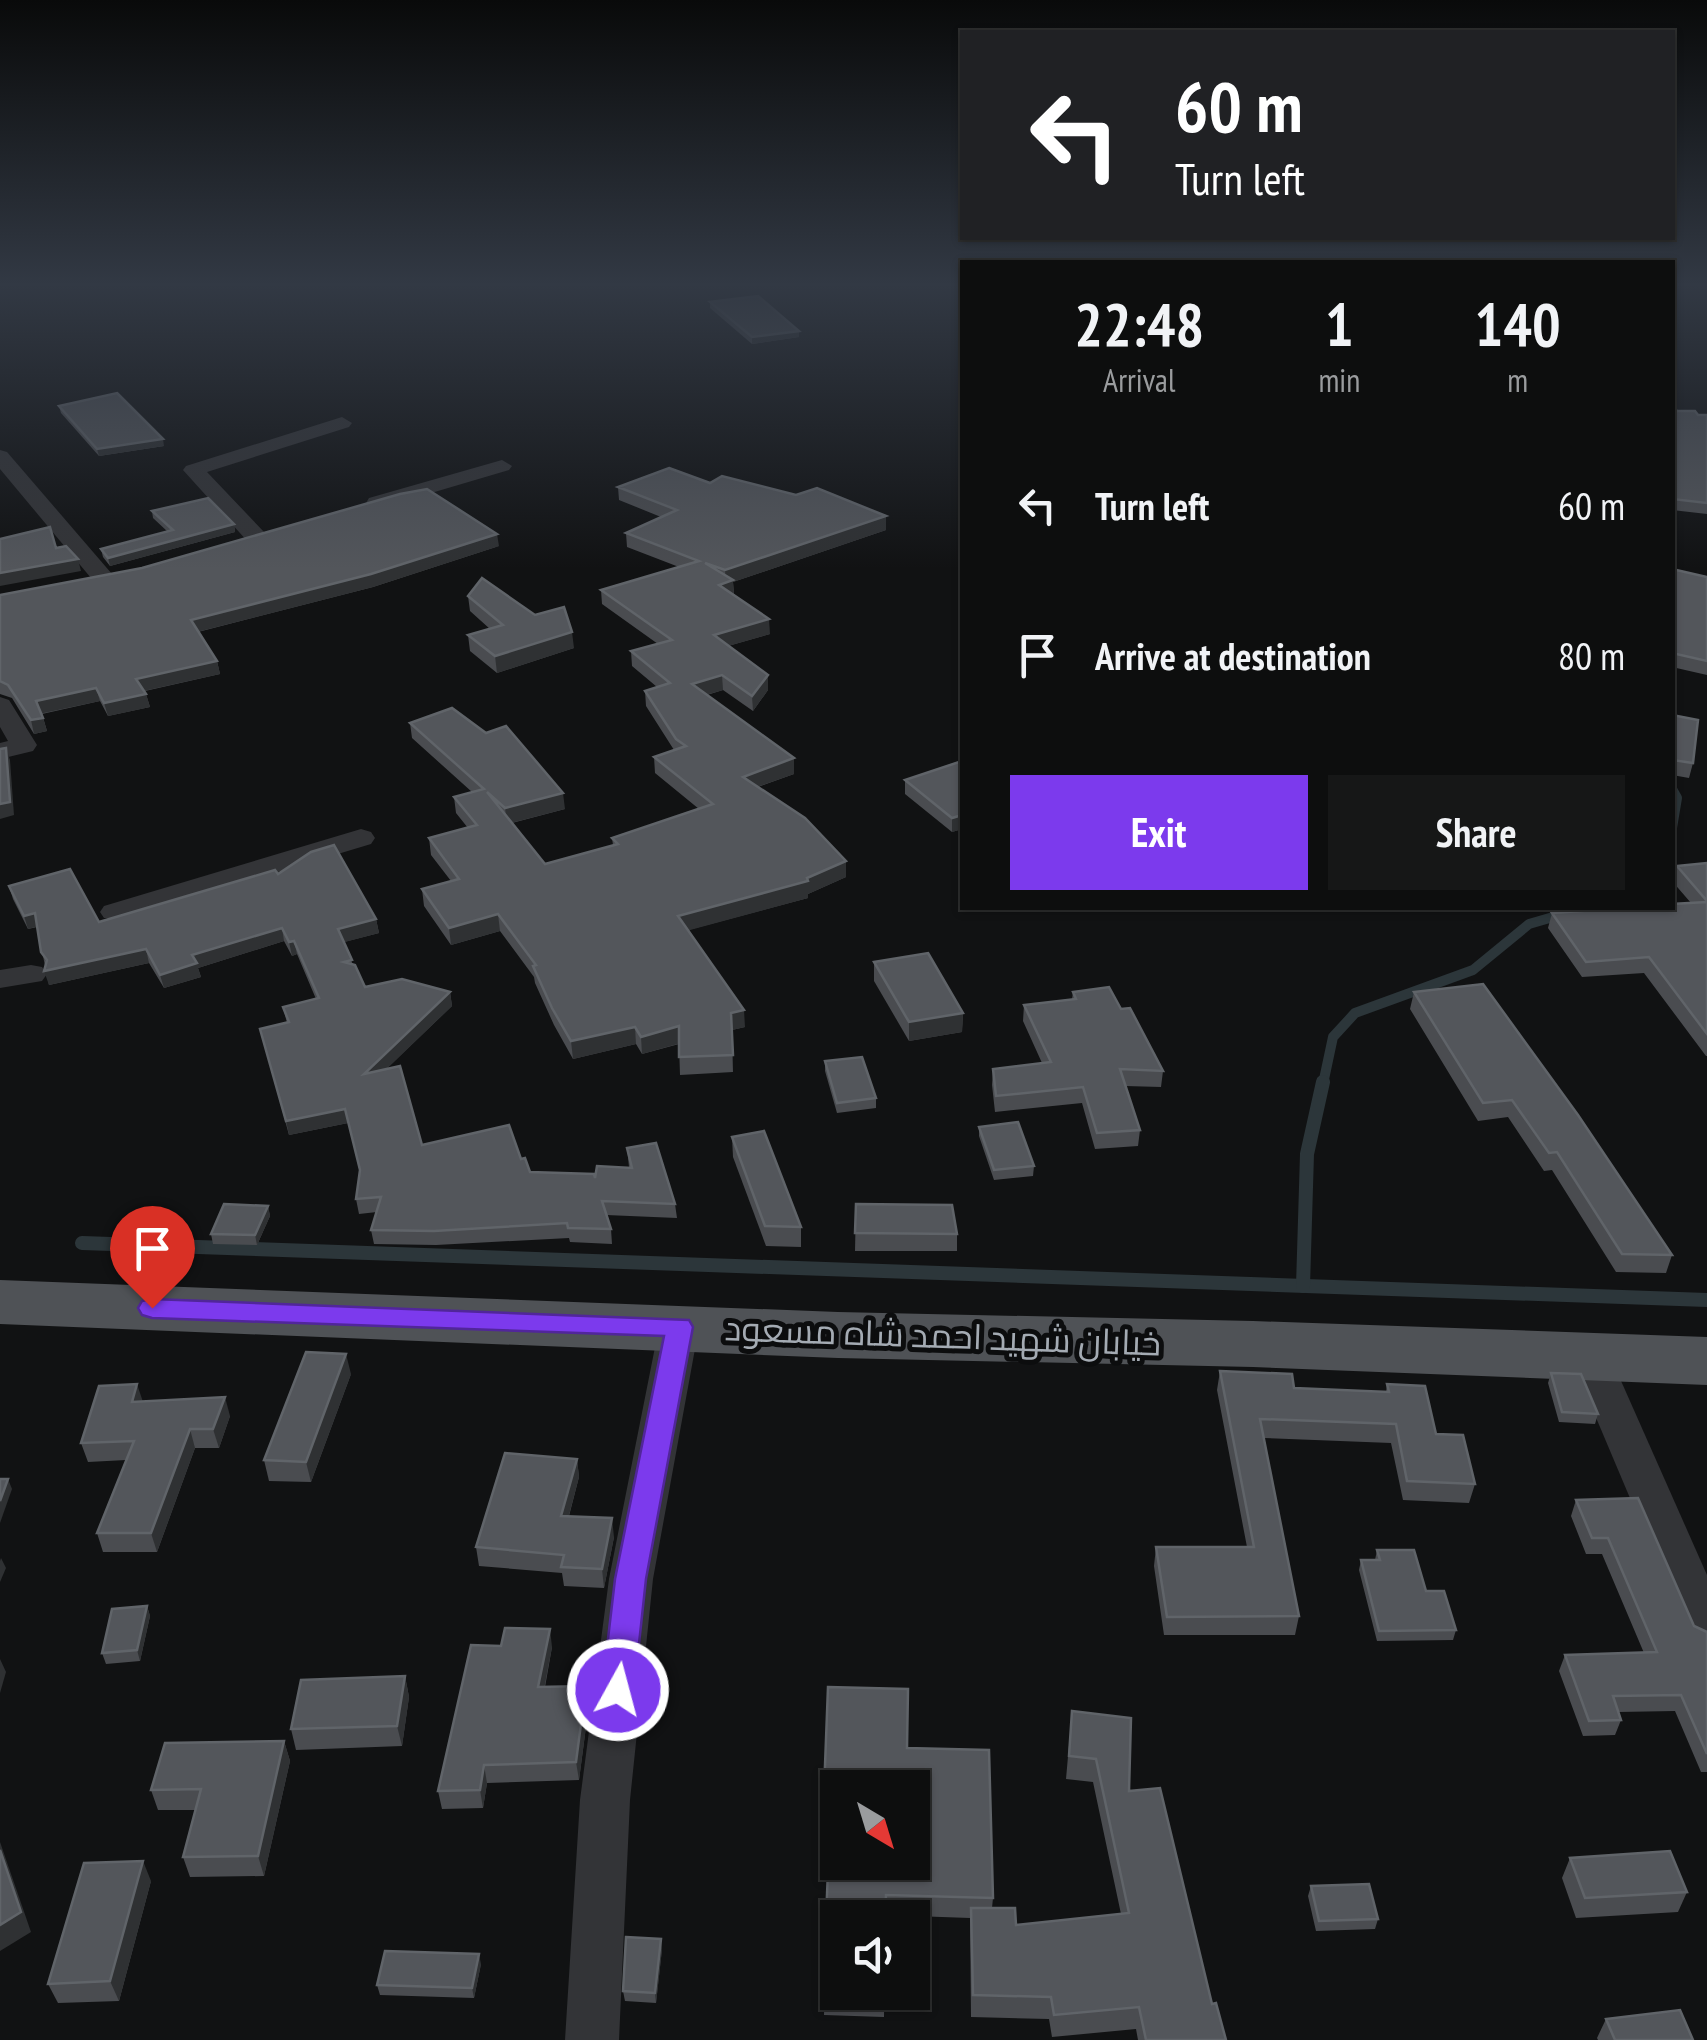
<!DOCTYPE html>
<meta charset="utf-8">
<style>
:root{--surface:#0d0e0e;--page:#161717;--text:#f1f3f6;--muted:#9a9c9e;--line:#2d2e2e;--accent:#7c3aed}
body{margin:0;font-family:"PT Sans Narrow",Cairo,sans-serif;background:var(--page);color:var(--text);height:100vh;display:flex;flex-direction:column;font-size:38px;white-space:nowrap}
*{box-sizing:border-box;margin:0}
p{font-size:32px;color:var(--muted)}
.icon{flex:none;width:55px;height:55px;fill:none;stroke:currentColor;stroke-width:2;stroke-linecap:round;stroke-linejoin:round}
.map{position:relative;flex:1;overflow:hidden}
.panel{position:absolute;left:960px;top:260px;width:715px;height:650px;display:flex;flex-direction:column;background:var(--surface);border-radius:0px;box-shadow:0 2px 8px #0004,0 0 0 2px var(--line)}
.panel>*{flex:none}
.guide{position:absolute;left:960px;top:30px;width:715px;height:210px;border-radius:0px;box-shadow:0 2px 8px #0004,0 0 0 2px var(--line);background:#202124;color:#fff;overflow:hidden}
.needle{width:65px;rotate:142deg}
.buttons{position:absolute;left:820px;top:1770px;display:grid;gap:20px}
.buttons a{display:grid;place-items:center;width:110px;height:110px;border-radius:0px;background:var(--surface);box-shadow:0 2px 8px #0004,0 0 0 2px var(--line);font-size:50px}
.pin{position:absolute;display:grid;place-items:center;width:85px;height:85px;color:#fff;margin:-102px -42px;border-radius:50% 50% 50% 0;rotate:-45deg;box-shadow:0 0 10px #0007}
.pin .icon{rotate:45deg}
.me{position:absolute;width:110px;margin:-55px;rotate:7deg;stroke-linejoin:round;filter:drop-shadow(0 0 8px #0008)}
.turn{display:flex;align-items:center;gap:35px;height:210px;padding:0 50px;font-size:45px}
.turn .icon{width:130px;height:130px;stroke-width:2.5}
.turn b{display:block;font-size:70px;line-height:85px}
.eta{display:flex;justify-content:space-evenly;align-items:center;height:170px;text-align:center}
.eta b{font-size:60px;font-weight:800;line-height:70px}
.cta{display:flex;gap:20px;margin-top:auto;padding:20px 50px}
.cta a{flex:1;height:115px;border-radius:0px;background:var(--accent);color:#fff;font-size:40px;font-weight:800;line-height:115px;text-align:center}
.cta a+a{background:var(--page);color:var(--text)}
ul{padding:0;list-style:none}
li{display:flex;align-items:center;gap:30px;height:150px;padding:0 50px}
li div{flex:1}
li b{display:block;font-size:38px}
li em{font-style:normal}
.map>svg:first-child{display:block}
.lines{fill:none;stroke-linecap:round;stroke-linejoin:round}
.stream-far1{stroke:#2c363a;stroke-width:10}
.stream{stroke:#2c363a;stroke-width:14}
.minor{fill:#333437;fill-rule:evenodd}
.primary{fill:#4f5256;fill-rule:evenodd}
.wall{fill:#4a4c50}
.shaded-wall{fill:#2f3133}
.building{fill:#53565b;stroke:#606469;stroke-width:2.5;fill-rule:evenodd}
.route{fill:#7c3aed;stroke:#51269a;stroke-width:2.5}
.labels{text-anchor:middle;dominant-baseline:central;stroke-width:10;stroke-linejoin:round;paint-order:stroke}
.near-street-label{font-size:35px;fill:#a4abb3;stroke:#0c0d0e}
</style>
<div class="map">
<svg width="1707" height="2040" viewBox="0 0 1707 2040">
<rect width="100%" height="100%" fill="#111213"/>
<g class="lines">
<g class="stream-far1">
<polyline points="1672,789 1677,798 1672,828"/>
<polyline points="1323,1084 1333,1037 1355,1013 1473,970 1529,924 1584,908"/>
</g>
<g class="stream">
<polyline points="82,1243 1707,1300"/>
<polyline points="1303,1286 1307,1154 1323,1082"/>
</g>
<g class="minor">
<polygon points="342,417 352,423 349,427 207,472 265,533 268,538 265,543 249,543 183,470 186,466"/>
<polygon points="0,450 7,452 112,574 115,579 112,584 96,584 0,469"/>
<polygon points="502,460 512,466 509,470 377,509 366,503 369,498"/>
<polygon points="0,697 9,700 37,745 33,751 0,759 0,743 8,741 0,727"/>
<polygon points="361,829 371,832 375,838 371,844 126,918 104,918 100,912 104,906"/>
<polygon points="31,965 42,967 47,974 42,981 0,988 0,970"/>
<polygon points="679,1313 693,1317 699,1327 653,1579 630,1800 619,2040 565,2040 580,1800 609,1579 659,1327 665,1317"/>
<polygon points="1590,1341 1604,1346 1610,1356 1707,1575 1707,1645 1691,1640 1684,1626 1570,1356 1576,1346"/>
</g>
<polygon class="primary" points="0,1280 838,1312 1253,1321 1707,1337 1707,1385 1253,1367 838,1358 0,1324"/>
</g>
<g class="wall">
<polygon points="710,302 799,331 799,337 752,344 710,308"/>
<polygon points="59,406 164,446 99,456 61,413"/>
<polygon points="1672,406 1677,411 1707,415 1707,514 1672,510"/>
<polygon points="710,483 796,495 886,516 886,530 733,582 734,594 770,634 728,646 768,675 768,690 753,711 723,690 707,695 794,758 794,774 758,787 846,877 808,894 808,898 688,930 745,1027 732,1030 733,1072 680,1075 679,1044 642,1054 636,1044 573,1059 554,1025 535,983 534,977 500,931 451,945 424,906 422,889 451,881 431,855 429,838 468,828 456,813 454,797 472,792 412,738 410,723 565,809 512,823 545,864 613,845 612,838 699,809 655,773 654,757 674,750 646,706 645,691 657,687 632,666 631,651 658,644 602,604 601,590 679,567 627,547 626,533 661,517 619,500 618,487"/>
<polygon points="152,511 234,524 235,532 110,566 103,557 101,549 168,532 153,518"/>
<polygon points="499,546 373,587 198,632 217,661 220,674 145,691 150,707 108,716 100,701 42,714 47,731 34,734 12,698 0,694 0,595"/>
<polygon points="1672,569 1707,577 1707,675 1672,667"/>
<polygon points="468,596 574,648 497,673 470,651 468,635 490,629 470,611"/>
<polygon points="1672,715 1693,763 1689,778 1672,775"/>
<polygon points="962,761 962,829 952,832 905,794 905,780"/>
<polygon points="1707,863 1707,1056 1706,1056 1644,973 1582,977 1548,928 1552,913 1691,903 1672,881 1677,866"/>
<polygon points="278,874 376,919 379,933 344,942 353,965 365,987 450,992 452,1006 386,1069 422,1145 521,1159 530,1172 595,1178 629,1167 627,1148 675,1204 677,1218 606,1215 611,1229 612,1244 570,1242 569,1238 436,1245 374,1244 371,1230 377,1212 359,1214 356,1199 360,1172 348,1123 289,1135 260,1029 287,1023 283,1007 316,999 297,954 292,956 284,941 198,968 201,977 164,988 149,963 49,985 37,927 28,929 13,899 9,886 99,922"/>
<polygon points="874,962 963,1013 962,1032 909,1041 874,981"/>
<polygon points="1073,992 1121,1009 1163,1071 1161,1087 1125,1086 1140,1130 1138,1146 1095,1149 1082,1103 995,1112 992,1085 993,1069 1042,1063 1023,1021 1024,1005 1072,999"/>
<polygon points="1414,992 1672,1255 1666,1273 1616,1272 1552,1170 1544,1171 1508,1117 1478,1121 1410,1009"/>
<polygon points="825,1061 876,1098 876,1108 837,1113 825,1071"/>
<polygon points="979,1127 1034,1166 1033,1176 994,1180 979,1136"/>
<polygon points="732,1137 801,1227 801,1247 766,1246 733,1157"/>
<polygon points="856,1204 957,1234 957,1251 855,1251"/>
<polygon points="268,1206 270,1216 257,1245 213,1244 211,1234"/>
<polygon points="1220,1371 1294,1388 1386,1392 1387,1384 1475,1484 1469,1503 1403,1500 1391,1443 1264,1438 1299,1616 1295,1635 1164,1635 1154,1566 1156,1547 1247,1547 1217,1390"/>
<polygon points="1551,1373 1598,1414 1595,1424 1559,1422 1548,1383"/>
<polygon points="351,1374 311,1482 269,1481 264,1460"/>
<polygon points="143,1402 230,1416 219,1448 195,1448 157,1552 103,1552 97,1533 126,1460 88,1462 81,1443"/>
<polygon points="577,1459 579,1477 569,1516 614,1537 604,1588 564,1586 562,1573 479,1566 476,1547"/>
<polygon points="1576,1500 1694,1626 1707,1631 1707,1772 1701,1772 1675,1711 1618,1712 1621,1720 1615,1735 1583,1736 1559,1671 1565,1655 1644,1653 1602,1554 1586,1554 1571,1516"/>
<polygon points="1377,1550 1426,1591 1456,1630 1453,1640 1377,1641 1359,1570 1361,1560 1375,1560"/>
<polygon points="147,1606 150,1616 140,1661 106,1664 102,1653"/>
<polygon points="501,1646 552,1647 545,1687 589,1704 579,1780 487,1783 483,1808 442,1809 438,1791"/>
<polygon points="405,1676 409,1697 402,1746 296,1750 291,1729"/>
<polygon points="1072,1711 1129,1791 1226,2040 1138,2040 1136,2029 1052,2037 1049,2019 971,2017 970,1918 885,1915 884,2017 824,2015 829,1839 824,1839 823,1818 907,1748 993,1898 992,1908 1016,1925 1121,1914 1093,1782 1066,1779"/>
<polygon points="284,1741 290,1761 264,1876 190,1877 183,1857 196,1810 158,1810 151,1790"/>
<polygon points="1570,1858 1687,1892 1678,1912 1576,1918 1562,1878"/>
<polygon points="151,1881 119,2001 58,2003 48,1984"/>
<polygon points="1311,1886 1378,1919 1375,1929 1316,1931 1308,1896"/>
<polygon points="662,1949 656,2003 625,2001 623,1991"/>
<polygon points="481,1964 474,1998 380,1995 377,1985"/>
<polygon points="1606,2019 1693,2040 1598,2040 1597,2038"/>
</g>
<g class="shaded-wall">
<polygon points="799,331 799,337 752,344 752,337"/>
<polygon points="163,439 164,446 99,456 97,449"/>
<polygon points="886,516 886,530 733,582 734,595 719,585 726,583 725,570"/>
<polygon points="234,524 235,532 110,566 108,558"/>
<polygon points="497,534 499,546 373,587 193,633 191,620"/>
<polygon points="78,559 81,571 0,586 0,573"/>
<polygon points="769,619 770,634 714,650 714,635"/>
<polygon points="572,632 574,648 497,673 495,656"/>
<polygon points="217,661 220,674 139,692 136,679"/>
<polygon points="722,675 723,690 692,699 692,684"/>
<polygon points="768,675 768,690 753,711 752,696"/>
<polygon points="96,688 100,701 39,714 36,701"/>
<polygon points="146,694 150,707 108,716 104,703"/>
<polygon points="43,718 47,731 34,734 31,720"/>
<polygon points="6,748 10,760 14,815 0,819 0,804"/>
<polygon points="794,758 794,774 743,792 743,777"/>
<polygon points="563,793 565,809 507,824 505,808"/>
<polygon points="962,815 962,829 952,832 952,818"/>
<polygon points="846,861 846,877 808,894 808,898 679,933 678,916 807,878"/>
<polygon points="35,913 39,926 28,929 24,916"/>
<polygon points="498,914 500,931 451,945 449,928"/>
<polygon points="376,919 379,933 341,943 338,929"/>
<polygon points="282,928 284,941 198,968 201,977 164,988 160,975 192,955"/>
<polygon points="294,941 297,954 292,956 289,942"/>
<polygon points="146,949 149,963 49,985 44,971"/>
<polygon points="450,992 452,1006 366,1089 364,1074"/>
<polygon points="744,1010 745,1027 732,1030 733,1072 731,1013"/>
<polygon points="963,1013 962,1032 909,1041 909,1022"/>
<polygon points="679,1026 681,1043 642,1054 641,1037"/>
<polygon points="635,1027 636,1044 573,1059 571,1041"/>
<polygon points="345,1109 348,1123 289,1135 286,1121"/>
<polygon points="268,1206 270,1216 257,1245 255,1235"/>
<polygon points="346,1354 351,1374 311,1482 306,1462"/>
<polygon points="137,1384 143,1402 132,1402"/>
<polygon points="225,1397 230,1416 219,1448 213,1429"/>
<polygon points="190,1429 195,1448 157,1552 151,1533"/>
<polygon points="577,1459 579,1477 564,1534 561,1516"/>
<polygon points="8,1479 12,1489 0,1523 0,1501"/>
<polygon points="612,1518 614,1537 604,1588 602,1569"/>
<polygon points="1,1558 6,1568 0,1582 0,1561"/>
<polygon points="147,1606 150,1616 140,1661 137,1650"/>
<polygon points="550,1629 552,1647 541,1705 538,1687"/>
<polygon points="0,1659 6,1672 0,1693"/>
<polygon points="405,1676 409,1697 402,1746 397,1726"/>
<polygon points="586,1686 589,1704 579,1780 576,1762"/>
<polygon points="284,1741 290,1761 264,1876 258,1856"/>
<polygon points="484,1765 487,1783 483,1808 480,1790"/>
<polygon points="0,1842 31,1932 0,1951"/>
<polygon points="143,1861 151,1881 119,2001 110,1981"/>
<polygon points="661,1939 662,1949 656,2003 655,1993"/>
<polygon points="479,1954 481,1964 474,1998 472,1988"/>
</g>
<g class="building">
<polygon points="758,296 799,331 752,337 710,302"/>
<polygon points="117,393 163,439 97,449 59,406"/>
<polygon points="1672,406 1677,411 1695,411 1698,415 1707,415 1707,503 1672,499"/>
<polygon points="669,468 710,483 722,476 796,495 817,488 886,516 725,570 705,563 733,580 719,585 769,619 714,635 768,675 752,696 722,675 692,684 794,758 743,777 805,818 846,861 807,878 808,881 678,916 744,1010 731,1013 733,1055 679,1057 679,1026 641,1037 635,1027 571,1041 552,1008 533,966 536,965 498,914 449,928 422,889 459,879 429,838 477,825 454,797 484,789 410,723 452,708 486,733 506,726 563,793 505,808 487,792 545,864 618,844 612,838 713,804 654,757 686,746 676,739 645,691 670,683 631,651 672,640 601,590 699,561 626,533 677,510 618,487"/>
<polygon points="427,489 497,534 371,574 191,620 217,661 136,679 146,694 104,703 96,688 36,701 43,718 31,720 8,685 0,681 0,595 142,568 400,494"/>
<polygon points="208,498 234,524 108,558 101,549 173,530 152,511"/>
<polygon points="50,527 56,548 66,546 78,559 0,573 0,539"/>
<polygon points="1672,569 1707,577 1707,661 1672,653"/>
<polygon points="482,578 535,615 564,607 572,632 495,656 468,635 503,625 468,596"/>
<polygon points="1672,715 1698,720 1693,763 1672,760"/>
<polygon points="6,748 10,802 0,804 0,749"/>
<polygon points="962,761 962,815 952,818 905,780"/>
<polygon points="334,845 376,919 338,929 352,960 344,962 355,965 365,987 402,979 450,992 364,1074 400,1066 422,1145 509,1125 521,1159 525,1158 530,1172 594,1174 595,1178 597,1166 632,1168 627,1148 656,1143 675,1204 602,1201 611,1229 568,1228 567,1223 434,1231 371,1230 381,1197 356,1199 360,1170 345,1109 286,1121 260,1029 289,1022 283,1007 319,998 294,941 289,942 282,928 192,955 197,963 160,975 146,949 44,971 47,960 41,952 35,913 24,916 9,886 70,869 99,922 275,870 278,874 311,852"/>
<polygon points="1707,863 1707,901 1677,866"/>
<polygon points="1707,902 1707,1034 1649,957 1586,962 1552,913 1626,908 1672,908 1672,904"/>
<polygon points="928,953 963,1013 909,1022 874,962"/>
<polygon points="1483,984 1578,1115 1672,1255 1622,1254 1557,1152 1549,1153 1512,1100 1483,1103 1414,992"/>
<polygon points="1109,987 1121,1009 1130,1008 1163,1071 1120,1069 1140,1130 1097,1133 1083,1087 996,1096 993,1069 1051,1062 1024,1005 1076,999 1073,992"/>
<polygon points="862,1057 876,1098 837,1103 825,1061"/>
<polygon points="1018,1122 1034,1166 994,1170 979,1127"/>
<polygon points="764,1131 801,1227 765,1226 732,1137"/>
<polygon points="224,1204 268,1206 255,1235 211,1234"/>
<polygon points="856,1204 952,1205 957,1234 855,1233"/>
<polygon points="306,1352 346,1354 306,1462 264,1460"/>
<polygon points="1220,1371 1292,1374 1294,1388 1389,1392 1387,1384 1425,1386 1436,1434 1463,1435 1475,1484 1407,1481 1396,1424 1260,1419 1299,1616 1167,1617 1156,1547 1254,1547"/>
<polygon points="1551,1373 1581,1374 1598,1414 1562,1412"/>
<polygon points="137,1384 132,1402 225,1397 213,1429 190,1429 151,1533 97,1533 134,1441 81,1443 99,1386"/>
<polygon points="505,1453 577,1459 561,1516 612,1518 602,1569 561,1567 564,1555 476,1547"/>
<polygon points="0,1479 8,1479 0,1501"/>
<polygon points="1638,1498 1694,1626 1707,1632 1707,1754 1681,1695 1613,1696 1621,1720 1589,1721 1565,1655 1657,1652 1608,1538 1592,1538 1576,1500"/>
<polygon points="1377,1550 1414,1550 1426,1591 1444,1591 1456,1630 1379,1631 1361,1560 1380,1560"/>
<polygon points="147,1606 137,1650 102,1653 112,1609"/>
<polygon points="505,1628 550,1629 538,1687 586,1686 576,1762 484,1765 480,1790 438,1791 471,1645 501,1646"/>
<polygon points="405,1676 397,1726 291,1729 301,1680"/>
<path d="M828,1687l80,2 -1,59 82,2 4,148 -107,-3 -1,23h-47v74h47v5l-62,-1 7,-177 -7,-1zM838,1788h74v74h-74z"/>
<polygon points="1072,1711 1131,1718 1129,1791 1160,1788 1212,2004 1216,2003 1226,2040 1146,2040 1139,2007 1054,2015 1051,1997 973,1995 971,1908 1015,1908 1016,1925 1129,1913 1096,1759 1069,1756"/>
<polygon points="284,1741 258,1856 183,1857 201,1789 151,1790 165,1743"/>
<polygon points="0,1850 21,1912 0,1925"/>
<polygon points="1670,1851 1687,1892 1585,1898 1570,1858"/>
<polygon points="143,1861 110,1981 48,1984 84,1863"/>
<polygon points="1369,1884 1378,1919 1319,1921 1311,1886"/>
<polygon points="626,1937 661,1939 655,1993 623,1991"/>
<polygon points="385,1951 479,1954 472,1988 377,1985"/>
<polygon points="1680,2010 1693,2040 1615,2040 1606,2019"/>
</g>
<linearGradient id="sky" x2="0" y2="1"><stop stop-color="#090a0a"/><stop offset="0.5" stop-color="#323944"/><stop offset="1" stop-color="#323944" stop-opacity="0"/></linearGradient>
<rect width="1707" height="569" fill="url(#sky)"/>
<polygon class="route" points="152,1299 689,1320 693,1327 646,1579 634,1690 630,1700 618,1704 606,1700 602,1690 615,1579 664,1336 152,1318 142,1315 138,1308 142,1301"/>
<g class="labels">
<g class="near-street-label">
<text transform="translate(943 1335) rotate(2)">خیابان شهید احمد شاه مسعود</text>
</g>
</g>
</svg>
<div class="buttons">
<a><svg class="needle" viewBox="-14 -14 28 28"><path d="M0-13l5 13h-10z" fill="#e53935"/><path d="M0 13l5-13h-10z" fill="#9a9c9e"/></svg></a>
<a><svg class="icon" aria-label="sound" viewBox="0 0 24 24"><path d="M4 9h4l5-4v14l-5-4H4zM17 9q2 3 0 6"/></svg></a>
</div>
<div class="pin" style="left:152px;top:1308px;background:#d93025"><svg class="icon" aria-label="arrive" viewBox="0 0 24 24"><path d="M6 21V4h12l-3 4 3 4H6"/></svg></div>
<svg class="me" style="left:618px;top:1690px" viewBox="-20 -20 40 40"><circle r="17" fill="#7c3aed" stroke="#fff" stroke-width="3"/><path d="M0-11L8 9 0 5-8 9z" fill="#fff"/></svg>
<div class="guide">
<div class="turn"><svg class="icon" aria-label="left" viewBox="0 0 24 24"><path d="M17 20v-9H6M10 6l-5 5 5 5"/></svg><div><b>60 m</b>Turn left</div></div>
</div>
<section class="panel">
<div class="eta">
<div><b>22:48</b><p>Arrival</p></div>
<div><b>1</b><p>min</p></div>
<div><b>140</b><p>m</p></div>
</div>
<ul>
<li><svg class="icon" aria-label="left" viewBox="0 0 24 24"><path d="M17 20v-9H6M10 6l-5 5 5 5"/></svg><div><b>Turn left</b></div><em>60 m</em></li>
<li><svg class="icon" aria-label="arrive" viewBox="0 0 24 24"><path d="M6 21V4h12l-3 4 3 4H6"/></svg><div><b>Arrive at destination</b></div><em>80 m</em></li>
</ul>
<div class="cta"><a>Exit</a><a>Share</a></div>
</section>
</div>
